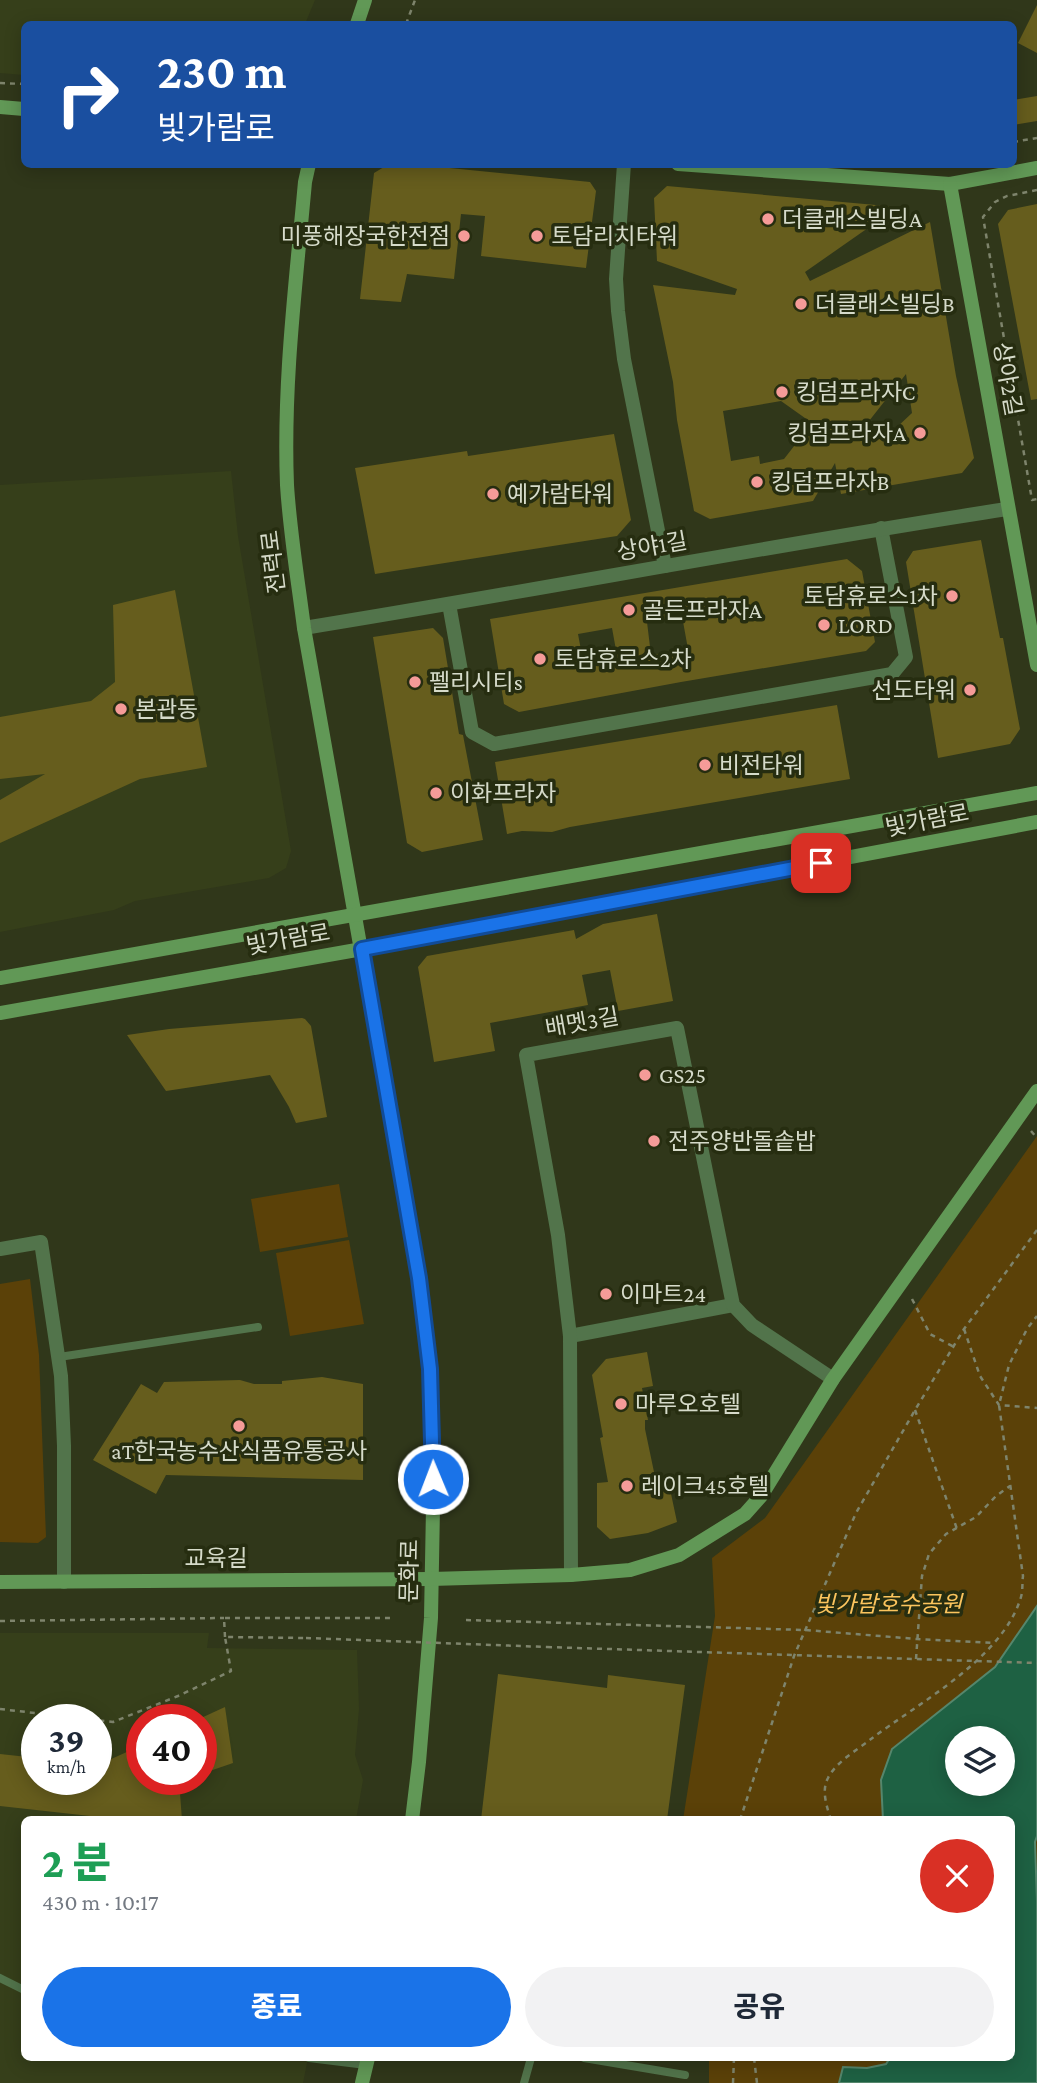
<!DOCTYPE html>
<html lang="ko">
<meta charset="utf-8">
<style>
:root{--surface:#fff;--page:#f2f2f3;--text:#1f2937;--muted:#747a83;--accent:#1a73e8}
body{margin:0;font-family:"Crimson Pro","Noto Sans KR",serif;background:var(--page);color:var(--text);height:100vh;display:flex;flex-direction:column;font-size:26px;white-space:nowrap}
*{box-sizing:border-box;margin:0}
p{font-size:23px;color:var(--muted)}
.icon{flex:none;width:38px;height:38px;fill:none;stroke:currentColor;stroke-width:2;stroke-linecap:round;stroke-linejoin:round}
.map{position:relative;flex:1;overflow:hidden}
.side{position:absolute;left:21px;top:1816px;width:994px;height:245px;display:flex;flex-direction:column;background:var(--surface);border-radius:10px;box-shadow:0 4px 18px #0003}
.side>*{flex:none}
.hud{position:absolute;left:21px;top:21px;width:996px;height:147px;border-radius:10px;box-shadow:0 4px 18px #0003;background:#1a4fa0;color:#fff;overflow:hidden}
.tools{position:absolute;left:945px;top:1726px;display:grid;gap:14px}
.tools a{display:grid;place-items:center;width:70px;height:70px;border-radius:50%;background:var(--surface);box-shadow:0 4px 18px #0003;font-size:35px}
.speed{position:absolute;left:21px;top:1704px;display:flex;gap:14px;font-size:35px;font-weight:700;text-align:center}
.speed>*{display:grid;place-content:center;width:91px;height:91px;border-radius:50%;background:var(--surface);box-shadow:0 4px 18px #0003;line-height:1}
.speed small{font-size:18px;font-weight:400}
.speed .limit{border:10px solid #d22;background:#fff;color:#111}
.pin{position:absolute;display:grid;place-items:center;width:60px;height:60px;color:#fff;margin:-30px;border-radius:14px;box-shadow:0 4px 10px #0006}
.me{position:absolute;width:77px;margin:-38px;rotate:359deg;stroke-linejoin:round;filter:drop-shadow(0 0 5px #0008)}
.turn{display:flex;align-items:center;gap:24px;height:147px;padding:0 21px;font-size:32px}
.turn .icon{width:91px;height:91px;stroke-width:2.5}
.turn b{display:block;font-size:49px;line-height:60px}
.round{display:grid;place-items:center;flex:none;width:74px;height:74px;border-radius:37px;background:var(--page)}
.overview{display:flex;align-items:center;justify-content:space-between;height:119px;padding:0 21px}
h1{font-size:42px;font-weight:800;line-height:52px;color:#1e9e55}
.cta{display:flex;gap:14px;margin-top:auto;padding:14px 21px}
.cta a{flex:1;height:80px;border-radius:42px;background:var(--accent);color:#fff;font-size:28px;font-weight:800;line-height:80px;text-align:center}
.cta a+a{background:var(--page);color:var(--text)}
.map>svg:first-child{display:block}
.built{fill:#363f1a;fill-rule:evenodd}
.green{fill:#5b4108;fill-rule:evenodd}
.water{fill:#1e6143;stroke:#55866c;stroke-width:2;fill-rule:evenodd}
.building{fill:#665d1d;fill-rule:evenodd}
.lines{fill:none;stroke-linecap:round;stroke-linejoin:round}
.path{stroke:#7e846c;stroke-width:2.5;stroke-dasharray:5 5;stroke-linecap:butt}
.lane{stroke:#52744b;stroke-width:8}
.street{stroke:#52744b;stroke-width:14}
.secondary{stroke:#619856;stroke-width:14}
.path-bridge{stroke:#7e846c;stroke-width:2.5;stroke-dasharray:5 5;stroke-linecap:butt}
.route-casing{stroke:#114b97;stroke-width:18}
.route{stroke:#1a73e8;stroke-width:12}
.poi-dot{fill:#f59b98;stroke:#262d10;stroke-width:2.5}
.labels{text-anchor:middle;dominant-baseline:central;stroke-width:7;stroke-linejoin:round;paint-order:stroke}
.poi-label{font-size:23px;fill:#d6dbca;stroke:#262d10;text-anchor:start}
.street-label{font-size:23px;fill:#d6dbca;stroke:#262d10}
.park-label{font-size:23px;font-style:italic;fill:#fbc45d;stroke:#262d10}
</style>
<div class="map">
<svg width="1037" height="2083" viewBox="0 0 1037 2083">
<rect width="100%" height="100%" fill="#30371a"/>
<g class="built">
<polygon points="0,0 315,0 305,24 24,24 24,75 0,73"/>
<polygon points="231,471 238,536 291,851 286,868 269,878 135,901 114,910 0,932 0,485"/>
<path d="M0,1633h209l-2,15 150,2 2,59 -4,46 8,25 -7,40h-332v238h284l-5,25h-303zM37,1720h59v60h-59zM142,1720h59v60h-59z"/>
</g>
<g class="green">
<path d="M1037,1136v947h-328v-25h303v-238h-329l32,-204 -3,-58 53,-40zM957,1738h46v45h-46z"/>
<polygon points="339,1184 348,1237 260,1252 251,1199"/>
<polygon points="349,1240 364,1324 290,1336 276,1253"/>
<polygon points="30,1279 39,1355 46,1537 38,1543 0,1542 0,1284"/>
</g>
<path class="water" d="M1037,1606v230l-2,6 2,59v182h-198l4,-16 24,1 19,-4 4,-6h122v-238h-129l-2,-40 11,-31 103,-82zM957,1738h46v45h-46z"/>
<g class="building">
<polygon points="1037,5 1037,53 1018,43"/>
<polygon points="1037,96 1037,121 1013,125 1013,100"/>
<polygon points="389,164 409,164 590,182 596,191 586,268 481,256 485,216 461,214 454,279 407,274 401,302 360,299 374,173"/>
<path d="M667,186l231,21 -93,65 5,9 120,-59 26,154 18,82 -12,15 -121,21 -6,-31 -22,38 -103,18 -16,-8 -17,-91 -4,-38 -20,-97 82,10 2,-6 -80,-28 -3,-63zM906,374l6,39 -16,15 -38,7zM781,401l31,22 -28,36 -24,5 -1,-8 -28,5 -8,-50z"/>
<polygon points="1037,204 1037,399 1031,400 998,224 1008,210"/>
<polygon points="614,434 631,520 617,536 375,574 355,468 467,451 468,456"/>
<polygon points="981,540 1000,638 1003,638 1020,729 1010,744 938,758 906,562 913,551"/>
<path d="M847,559l15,12 13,71 -9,9 -185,31 -162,30 -15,-8 -14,-85zM682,616l6,33 -37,6 -4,-33zM612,628l6,33 -34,5 -6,-32z"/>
<polygon points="175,590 207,767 140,779 0,843 0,800 45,774 0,779 0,717 91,701 115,682 113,605"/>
<polygon points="433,628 443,638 459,734 463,735 483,840 422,852 407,843 373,637"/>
<polygon points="837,705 850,779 570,827 552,832 522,831 507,834 495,762"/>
<polygon points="657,914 673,1001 618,1011 610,970 582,975 588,1005 490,1023 495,1051 434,1062 418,967 427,956 574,930 576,939 603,924"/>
<polygon points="302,1018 305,1019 311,1026 327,1117 296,1123 289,1107 270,1075 166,1091 127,1035 169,1029"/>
<polygon points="647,1352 653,1386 642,1388 648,1420 645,1420 645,1429 658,1491 670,1489 677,1522 648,1533 610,1539 597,1527 597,1483 608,1482 600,1438 603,1437 592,1375 606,1359"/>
<polygon points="322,1377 363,1384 363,1480 166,1475 156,1494 93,1460 141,1384 157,1393 164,1382 240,1380 254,1384 282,1384 282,1381"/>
<polygon points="498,1674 607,1688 608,1675 685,1685 667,1820 481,1820"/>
<polygon points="225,1707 233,1763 201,1774 201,1718"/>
<polygon points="142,1745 142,1780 179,1780 182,1820 126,1820 0,1806 0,1754 37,1758 37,1780 96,1780 96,1766"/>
</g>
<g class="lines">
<g class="path">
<polyline points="406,24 415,0"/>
<polyline points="0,83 24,84"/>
<polyline points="1013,142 1037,138"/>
<polyline points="1037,190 1007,196 995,202 983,217 1032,500 1037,499"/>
<polyline points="1031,1131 1037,1138"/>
<polyline points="912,1299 930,1334 954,1347"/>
<polyline points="964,1329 980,1376 999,1405 1037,1408"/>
<polyline points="915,1410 957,1529"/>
<polyline points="466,1620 805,1630 917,1639 993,1643"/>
<polyline points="0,1621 224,1618"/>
<polyline points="225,1637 224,1618 391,1618"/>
<polyline points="547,1647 1037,1663"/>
<polyline points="916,1659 922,1576 929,1554 946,1534 976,1517 996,1496 1010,1486"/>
<polyline points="0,1709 113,1722 178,1696 231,1671 225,1637 306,1638"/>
<polyline points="740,1820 794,1656 856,1513 915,1410 964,1329 1037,1230"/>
<path d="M831,1820c-4,-13 -10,-29 -3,-42 8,-16 29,-28 43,-39 49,-37 132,-81 150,-142 2,-7 1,-14 2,-21l-24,-171 10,-40 18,-36 10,-13"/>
<polyline points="754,2058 757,2083"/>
<polyline points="733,2083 734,2058"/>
</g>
<g class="lane">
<polyline points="59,1357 258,1327"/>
<polyline points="0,1978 24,1990"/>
<polyline points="309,2058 366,2065"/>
<polyline points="584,2058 685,2075"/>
<polyline points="524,2083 531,2058"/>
</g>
<g class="street">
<polyline points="624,164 616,279 618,311 624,359 665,566"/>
<polyline points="449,604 472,732 494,744 892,674 906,657 881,528"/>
<path d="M304,628c235,-38 468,-83 703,-119"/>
<polyline points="0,1249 41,1242 61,1376 64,1446 64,1582"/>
<polyline points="570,1336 733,1305"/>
<polyline points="571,1575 570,1336 558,1235 526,1055 677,1028 733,1305 752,1325 833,1379"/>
</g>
<g class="secondary">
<polyline points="357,24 365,0"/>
<polyline points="0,107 24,109"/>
<path d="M309,164l-4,18c-9,100 -22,202 -18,303 3,48 11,96 17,143l115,650 11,91 3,138 -2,111 -12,144 -7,58"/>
<polyline points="678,164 950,184 1037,168"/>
<polyline points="950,184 1037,665"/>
<polyline points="0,978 1037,793"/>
<polyline points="0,1013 362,949 1037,822"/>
<polyline points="0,1582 431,1579 571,1575 630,1570 679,1555 745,1514 761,1496 833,1379 1037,1091"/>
<polyline points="362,2083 368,2058"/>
</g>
<polyline class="path-bridge" points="306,1638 547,1647"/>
</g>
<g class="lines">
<g class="route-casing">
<polyline id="route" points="433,1479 430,1369 419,1278 362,949 821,863"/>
</g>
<use href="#route" class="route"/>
</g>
<g class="poi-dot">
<circle cx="768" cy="219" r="7"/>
<circle cx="464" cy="236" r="7"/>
<circle cx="537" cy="236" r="7"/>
<circle cx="801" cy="304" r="7"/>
<circle cx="782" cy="392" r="7"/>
<circle cx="920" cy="433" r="7"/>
<circle cx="757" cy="482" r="7"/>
<circle cx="493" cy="494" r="7"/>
<circle cx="952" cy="596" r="7"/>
<circle cx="629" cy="610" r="7"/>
<circle cx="824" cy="625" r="7"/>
<circle cx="540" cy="659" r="7"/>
<circle cx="415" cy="682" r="7"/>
<circle cx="970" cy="690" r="7"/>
<circle cx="121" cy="709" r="7"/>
<circle cx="705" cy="765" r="7"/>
<circle cx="436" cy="793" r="7"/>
<circle cx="645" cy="1075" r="7"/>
<circle cx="654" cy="1141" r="7"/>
<circle cx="606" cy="1294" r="7"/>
<circle cx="621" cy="1404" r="7"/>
<circle cx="239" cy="1426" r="7"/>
<circle cx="627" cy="1486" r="7"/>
</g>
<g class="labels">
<g class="poi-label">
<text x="782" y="219">더클래스빌딩A</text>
<text x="450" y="236" text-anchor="end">미풍해장국한전점</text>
<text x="551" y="236">토담리치타워</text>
<text x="815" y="304">더클래스빌딩B</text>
<text x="796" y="392">킹덤프라자C</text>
<text x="906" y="433" text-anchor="end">킹덤프라자A</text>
<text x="771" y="482">킹덤프라자B</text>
<text x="507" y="494">예가람타워</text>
<text x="938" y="596" text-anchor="end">토담휴로스1차</text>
<text x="643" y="610">골든프라자A</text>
<text x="838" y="625">LORD</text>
<text x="554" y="659">토담휴로스2차</text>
<text x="429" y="682">펠리시티s</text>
<text x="956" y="690" text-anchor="end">선도타워</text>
<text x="135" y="709">본관동</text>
<text x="719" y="765">비전타워</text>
<text x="450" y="793">이화프라자</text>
<text x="659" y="1075">GS25</text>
<text x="668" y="1141">전주양반돌솥밥</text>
<text x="620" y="1294">이마트24</text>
<text x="635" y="1404">마루오호텔</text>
<text x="239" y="1451" text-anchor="middle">aT한국농수산식품유통공사</text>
<text x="641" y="1486">레이크45호텔</text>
</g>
<g class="street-label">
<text transform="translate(1008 379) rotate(80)">상야2길</text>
<text transform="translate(652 546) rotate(-10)">상야1길</text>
<text transform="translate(273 562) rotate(-97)">전력로</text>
<text transform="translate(927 820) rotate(-11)">빛가람로</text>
<text transform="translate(288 939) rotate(-10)">빛가람로</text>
<text transform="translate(582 1022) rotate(-10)">배멧3길</text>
<text x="216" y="1558">교육길</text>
<text transform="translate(409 1571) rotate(-89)">문화로</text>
</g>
<g class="park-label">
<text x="888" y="1604">빛가람호수공원</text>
</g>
</g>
</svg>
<div class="tools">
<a><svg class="icon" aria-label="layers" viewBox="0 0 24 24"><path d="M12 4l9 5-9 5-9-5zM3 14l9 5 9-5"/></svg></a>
</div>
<div class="speed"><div>39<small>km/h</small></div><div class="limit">40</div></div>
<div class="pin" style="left:821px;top:863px;background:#d93025"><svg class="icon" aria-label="arrive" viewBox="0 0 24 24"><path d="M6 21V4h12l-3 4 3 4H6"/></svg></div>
<svg class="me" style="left:433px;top:1479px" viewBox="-20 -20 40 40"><circle r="17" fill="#1a73e8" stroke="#fff" stroke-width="3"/><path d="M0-11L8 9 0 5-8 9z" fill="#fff"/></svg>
<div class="hud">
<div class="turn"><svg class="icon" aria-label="right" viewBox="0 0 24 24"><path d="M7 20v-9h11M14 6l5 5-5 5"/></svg><div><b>230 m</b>빛가람로</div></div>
</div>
<section class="side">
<div class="overview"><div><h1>2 분</h1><p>430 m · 10:17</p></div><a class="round" style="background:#d93025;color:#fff"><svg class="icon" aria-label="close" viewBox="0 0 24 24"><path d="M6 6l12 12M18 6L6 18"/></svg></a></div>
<div class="cta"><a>종료</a><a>공유</a></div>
</section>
</div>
